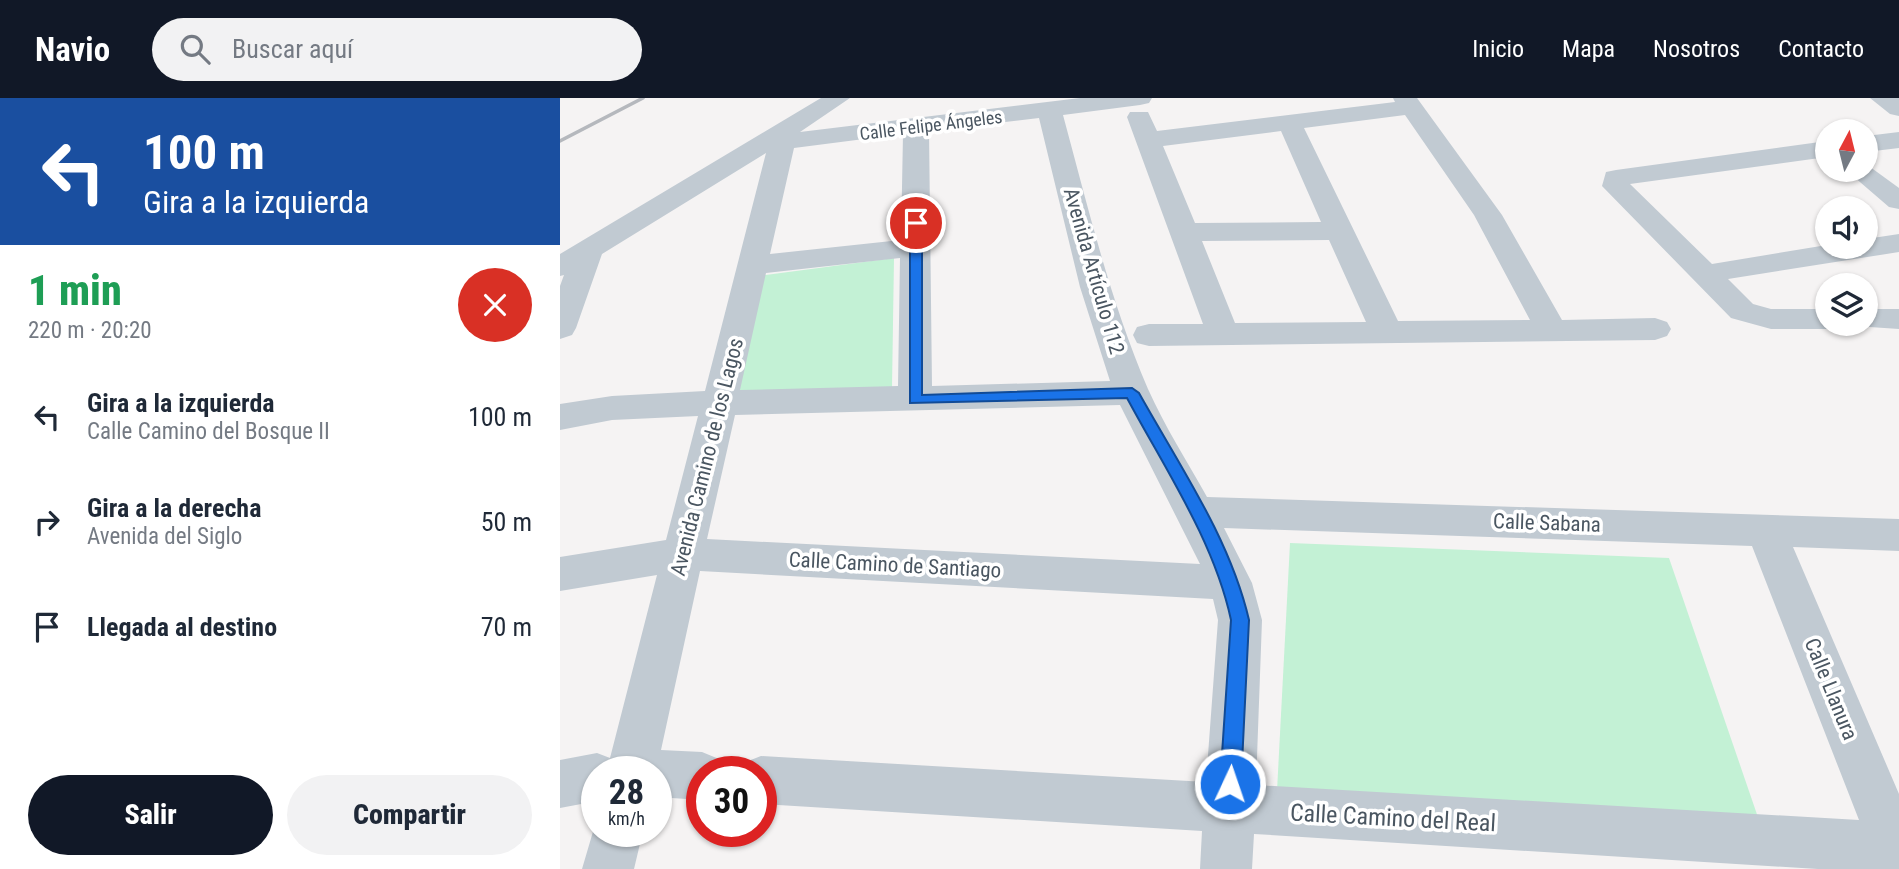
<!DOCTYPE html>
<html lang="es">
<meta charset="utf-8">
<style>
:root{--surface:#fff;--page:#f2f2f3;--text:#1f2937;--muted:#747a83;--accent:#111827}
body{margin:0;font-family:"Roboto Condensed",sans-serif;background:var(--page);color:var(--text);height:100vh;display:flex;flex-direction:column;font-size:26px;white-space:nowrap}
*{box-sizing:border-box;margin:0}
p{font-size:23px;color:var(--muted)}
.icon{flex:none;width:38px;height:38px;fill:none;stroke:currentColor;stroke-width:2;stroke-linecap:round;stroke-linejoin:round}
.map{position:relative;flex:1;overflow:hidden}
.panel{display:flex;flex-direction:column;background:var(--surface);width:560px}
.panel>*{flex:none}
.guide{background:#1a4fa0;color:#fff;overflow:hidden}
.needle{width:46px;rotate:7deg}
.fabs{position:absolute;left:1255px;top:21px;display:grid;gap:14px}
.fabs a{display:grid;place-items:center;width:63px;height:63px;border-radius:50%;background:var(--surface);box-shadow:0 2px 5px #0004;font-size:35px}
.speed{position:absolute;left:21px;top:658px;display:flex;gap:14px;font-size:35px;font-weight:700;text-align:center}
.speed>*{display:grid;place-content:center;width:91px;height:91px;border-radius:50%;background:var(--surface);box-shadow:0 2px 5px #0004;line-height:1}
.speed small{font-size:18px;font-weight:400}
.speed .limit{border:10px solid #d22;background:#fff;color:#111}
.pin{position:absolute;display:grid;place-items:center;width:60px;height:60px;color:#fff;margin:-30px;border:4px solid #fff;border-radius:50%;box-shadow:0 2px 7px #0007}
.me{position:absolute;width:77px;margin:-38px;rotate:3deg;stroke-linejoin:round;filter:drop-shadow(0 0 5px #0008)}
.turn{display:flex;align-items:center;gap:24px;height:147px;padding:0 28px;font-size:32px}
.turn .icon{width:91px;height:91px;stroke-width:2.5}
.turn b{display:block;font-size:49px;line-height:60px}
.round{display:grid;place-items:center;flex:none;width:74px;height:74px;border-radius:37px;background:var(--page)}
.head{display:flex;align-items:center;justify-content:space-between;height:119px;padding:0 28px}
h1{font-size:42px;font-weight:800;line-height:52px;color:#1e9e55}
.cta{display:flex;gap:14px;margin-top:auto;padding:14px 28px}
.cta a{flex:1;height:80px;border-radius:42px;background:var(--accent);color:#fff;font-size:28px;font-weight:800;line-height:80px;text-align:center}
.cta a+a{background:var(--page);color:var(--text)}
ul{padding:0;list-style:none}
li{display:flex;align-items:center;gap:21px;height:105px;padding:0 28px}
li div{flex:1}
li b{display:block;font-size:26px}
li em{font-style:normal}
header{display:flex;align-items:center;gap:42px;box-sizing:border-box;height:98px;padding:0 35px;background:var(--accent);color:#fff}
header strong{font-size:33px}
nav{display:flex;gap:38px;margin-inline-start:auto;font-size:24px}
.search{width:490px;height:63px;background:var(--page);display:flex;align-items:center;gap:18px;box-sizing:border-box;padding:0 24px;border-radius:38px;color:var(--muted);font-size:26px}
main{display:flex;flex:1;min-height:0}
.map>svg:first-child{display:block}
.green{fill:#c3f1d5}
.lines{fill:none;stroke-linecap:round;stroke-linejoin:round}
.minor{fill:#c1cad2;fill-rule:evenodd}
.rail{stroke:#b5b8bd;stroke-width:3.5}
.route{fill:#1a73e8;stroke:#114b97;stroke-width:2}
.labels{text-anchor:middle;dominant-baseline:central;stroke-width:7;stroke-linejoin:round;paint-order:stroke}
.far-street-label{font-size:18px;fill:#4a5661;stroke:#fff}
.street-label{font-size:21px;fill:#4a5661;stroke:#fff}
.near-street-label{font-size:24px;fill:#4a5661;stroke:#fff}
</style>
<header>
<strong>Navio</strong>
<div class="search"><svg class="icon" aria-label="search" viewBox="0 0 24 24"><circle cx="10" cy="10" r="6"/><path d="M15 15l6 6"/></svg>Buscar aquí</div>
<nav><a>Inicio</a><a>Mapa</a><a>Nosotros</a><a>Contacto</a></nav>
</header>
<main>
<section class="panel">
<div class="guide">
<div class="turn"><svg class="icon" aria-label="left" viewBox="0 0 24 24"><path d="M17 20v-9H6M10 6l-5 5 5 5"/></svg><div><b>100 m</b>Gira a la izquierda</div></div>
</div>
<div class="head"><div><h1>1 min</h1><p>220 m · 20:20</p></div><a class="round" style="background:#d93025;color:#fff"><svg class="icon" aria-label="close" viewBox="0 0 24 24"><path d="M6 6l12 12M18 6L6 18"/></svg></a></div>
<ul>
<li><svg class="icon" aria-label="left" viewBox="0 0 24 24"><path d="M17 20v-9H6M10 6l-5 5 5 5"/></svg><div><b>Gira a la izquierda</b><p>Calle Camino del Bosque II</p></div><em>100 m</em></li>
<li><svg class="icon" aria-label="right" viewBox="0 0 24 24"><path d="M7 20v-9h11M14 6l5 5-5 5"/></svg><div><b>Gira a la derecha</b><p>Avenida del Siglo</p></div><em>50 m</em></li>
<li><svg class="icon" aria-label="arrive" viewBox="0 0 24 24"><path d="M6 21V4h12l-3 4 3 4H6"/></svg><div><b>Llegada al destino</b></div><em>70 m</em></li>
</ul>
<div class="cta"><a>Salir</a><a>Compartir</a></div>
</section>
<div class="map">
<svg width="1339" height="771" viewBox="0 0 1339 771">
<rect width="100%" height="100%" fill="#f5f3f3"/>
<g class="green">
<polygon points="334,160 332,290 176,295 198,178"/>
<polygon points="730,445 1109,460 1202,731 717,693"/>
</g>
<g class="lines">
<g class="minor">
<path d="M261,0h29l-50,34 280,-34h72l-3,5 -9,2 -77,10c25,92 47,186 85,274 17,38 39,72 59,108l692,22v32l-106,-4 106,247v75h-81l-564,-35 -2,35h-52l2,-38 -441,-27v-32h-21l3,-9 18,-7 445,26 12,-162 -5,-21 -513,-28 -39,179 41,2 17,7 6,13h-23v28l-46,-3v-25h-59v29l-37,7v-48l37,-7 13,5 47,-183 -97,16v-34l106,-17 32,-124 -86,4 -52,10v-26l52,-8 93,-5 61,-238 -164,101 -26,74 -4,7 -12,4v-53l4,-11 -4,1v-22zM479,20l41,169 30,94 -178,5 -3,-255zM343,36l-2,106 -131,14 24,-106zM340,160l-2,128 -158,4 26,-117zM560,307l80,159 -493,-25 28,-124zM664,430l528,18 107,274 -603,-35 6,-165 -10,-37z"/>
<path d="M833,0h24l85,117 60,105 93,-2 12,4 4,7 -4,7 -12,4 -506,6 -12,-3 -4,-8 4,-8 12,-3h54l-76,-207 3,-5h18l9,19 238,-29zM845,17l69,100 56,105 -132,1 -94,-193zM721,33l40,91 -126,1 -32,-77zM769,142l37,82 -131,1 -33,-82z"/>
<polygon points="1310,0 1339,0 1339,18 1330,16"/>
<polygon points="1339,34 1339,50 1306,54 1306,38"/>
<polygon points="1267,43 1267,59 1070,86 1152,166 1267,147 1306,149 1306,141 1339,136 1339,154 1168,181 1193,206 1211,211 1267,211 1267,226 1280,226 1267,231 1211,231 1171,220 1042,88 1046,74 1056,72"/>
<polygon points="1306,66 1339,90 1339,111 1329,109 1286,72 1306,72"/>
<polygon points="1306,211 1339,211 1339,231 1295,228 1293,226 1306,226"/>
<polygon points="37,720 37,733 83,733 74,771 22,771"/>
</g>
<polyline class="rail" points="0,43 83,0"/>
</g>
<path class="route" d="M356,121l6,4v172l210,-7 7,5c40,72 91,145 110,227l-8,164 -3,7 -8,3 -7,-3 -3,-7 11,-164c-17,-79 -66,-151 -104,-222l-217,5v-180z"/>
<g class="labels">
<g class="far-street-label">
<text transform="translate(371 27) rotate(-7)">Calle Felipe Ángeles</text>
</g>
<g class="street-label">
<text transform="translate(534 173) rotate(74)">Avenida Artículo 112</text>
<text transform="translate(147 359) rotate(-76)">Avenida Camino de los Lagos</text>
<text transform="translate(987 425) rotate(2)">Calle Sabana</text>
<text transform="translate(335 467) rotate(3)">Calle Camino de Santiago</text>
<text transform="translate(1271 591) rotate(68)">Calle Llanura</text>
</g>
<g class="near-street-label">
<text transform="translate(833 720) rotate(3)">Calle Camino del Real</text>
</g>
</g>
</svg>
<div class="fabs">
<a><svg class="needle" viewBox="-14 -14 28 28"><path d="M0-13l5 13h-10z" fill="#e53935"/><path d="M0 13l5-13h-10z" fill="#747a83"/></svg></a>
<a><svg class="icon" aria-label="sound" viewBox="0 0 24 24"><path d="M4 9h4l5-4v14l-5-4H4zM17 9q2 3 0 6"/></svg></a>
<a><svg class="icon" aria-label="layers" viewBox="0 0 24 24"><path d="M12 4l9 5-9 5-9-5zM3 14l9 5 9-5"/></svg></a>
</div>
<div class="speed"><div>28<small>km/h</small></div><div class="limit">30</div></div>
<div class="pin" style="left:356px;top:125px;background:#d93025"><svg class="icon" aria-label="arrive" viewBox="0 0 24 24"><path d="M6 21V4h12l-3 4 3 4H6"/></svg></div>
<svg class="me" style="left:670px;top:686px" viewBox="-20 -20 40 40"><circle r="17" fill="#1a73e8" stroke="#fff" stroke-width="3"/><path d="M0-11L8 9 0 5-8 9z" fill="#fff"/></svg>
</div>
</main>
